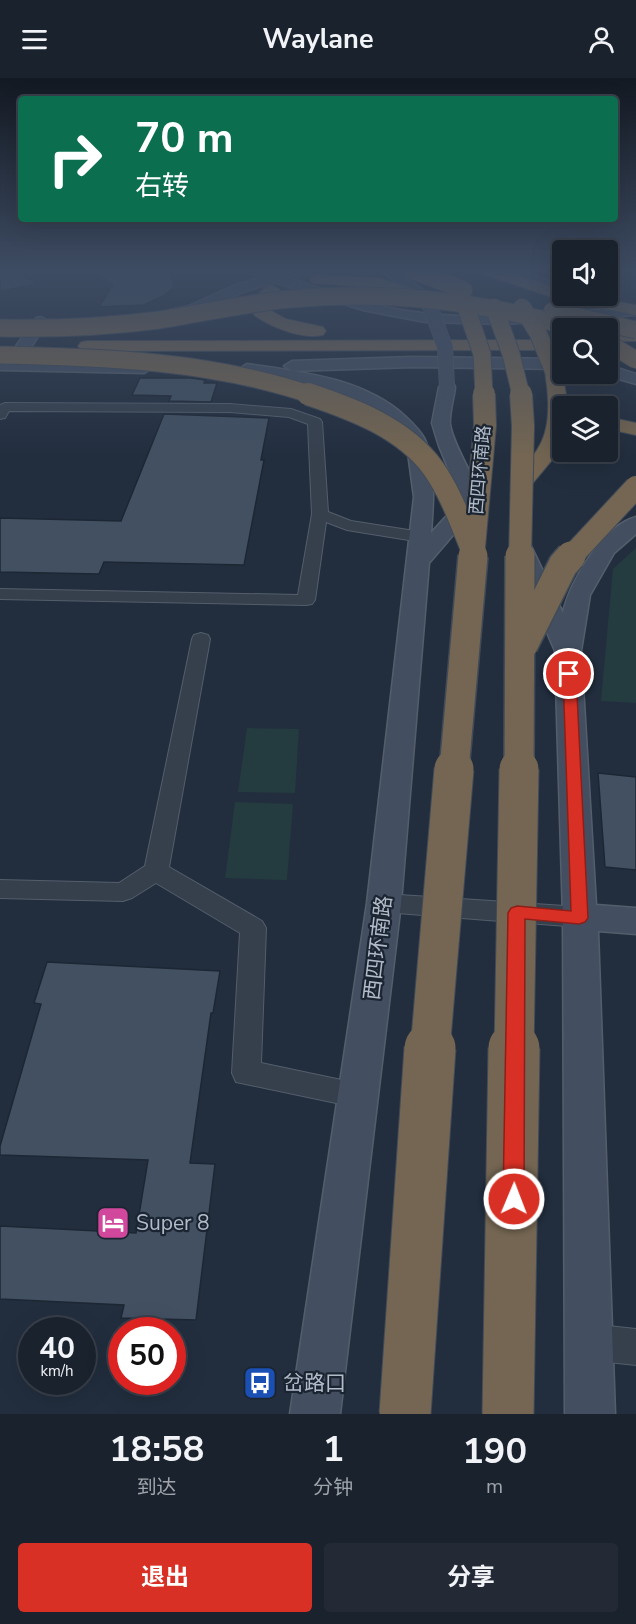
<!DOCTYPE html>
<html lang="zh">
<meta charset="utf-8">
<style>
:root{--surface:#1a222e;--page:#232a36;--text:#f1f3f6;--muted:#9fa4aa;--line:#383f4a;--accent:#d93025}
body{margin:0;font-family:"Nunito Sans","Noto Sans SC",sans-serif;background:var(--page);color:var(--text);height:100vh;display:flex;flex-direction:column;font-size:22px;white-space:nowrap}
*{box-sizing:border-box;margin:0}
p{font-size:20px;color:var(--muted)}
.icon{flex:none;width:33px;height:33px;fill:none;stroke:currentColor;stroke-width:2;stroke-linecap:round;stroke-linejoin:round}
.map{position:relative;height:1336px;overflow:hidden}
.details{display:flex;flex-direction:column;background:var(--surface);flex:1}
.details>*{flex:none}
.hud{position:absolute;left:18px;top:18px;width:600px;height:126px;border-radius:6px;box-shadow:0 6px 24px #0002,0 0 0 2px var(--line);background:#0b6e4f;color:#fff;overflow:hidden}
.buttons{position:absolute;left:552px;top:162px;display:grid;gap:12px}
.buttons a{display:grid;place-items:center;width:66px;height:66px;border-radius:6px;background:var(--surface);box-shadow:0 6px 24px #0002,0 0 0 2px var(--line);font-size:30px}
.speed{position:absolute;left:18px;top:1239px;display:flex;gap:12px;font-size:30px;font-weight:700;text-align:center}
.speed>*{display:grid;place-content:center;width:78px;height:78px;border-radius:50%;background:var(--surface);box-shadow:0 6px 24px #0002,0 0 0 2px var(--line);line-height:1}
.speed small{font-size:15px;font-weight:400}
.speed .limit{border:9px solid #d22;background:#fff;color:#111}
.pin{position:absolute;display:grid;place-items:center;width:51px;height:51px;color:#fff;margin:-26px;border:3px solid #fff;border-radius:50%;box-shadow:0 2px 6px #0007}
.me{position:absolute;width:66px;margin:-33px;rotate:1deg;stroke-linejoin:round;filter:drop-shadow(0 0 4px #0008)}
.turn{display:flex;align-items:center;gap:21px;height:126px;padding:0 18px;font-size:27px}
.turn .icon{width:78px;height:78px;stroke-width:2.5}
.turn b{display:block;font-size:42px;line-height:51px}
.eta{display:flex;justify-content:space-evenly;align-items:center;height:102px;text-align:center}
.eta b{font-size:36px;font-weight:700;line-height:42px}
.cta{display:flex;gap:12px;margin-top:auto;padding:12px 18px}
.cta a{flex:1;height:69px;border-radius:6px;background:var(--accent);color:#fff;font-size:24px;font-weight:700;line-height:69px;text-align:center}
.cta a+a{background:var(--page);color:var(--text)}
header{display:flex;justify-content:space-between;align-items:center;height:78px;padding:0 18px;background:var(--surface);font-size:27px;font-weight:700}
.map>svg:first-child{display:block}
.green{fill:#243c3f}
.building{fill:#425062;stroke:#1d2734;stroke-width:1.5}
.lines{fill:none;stroke-linecap:round;stroke-linejoin:round}
.street-casing{stroke:#545e6b;stroke-width:2}
.secondary-casing{stroke:#545e6b;stroke-width:3}
.highway-casing{stroke:#414b58;stroke-width:2}
.street{fill:#36404d;fill-rule:evenodd}
.secondary{fill:#434f61;fill-rule:evenodd}
.highway{fill:#746652;fill-rule:evenodd}
.secondary-bridge-casing{stroke:#545e6b;stroke-width:16;stroke-linecap:butt}
.highway-bridge-far4-casing{stroke:#414b58;stroke-width:19;stroke-linecap:butt}
.highway-bridge-far3-casing{stroke:#414b58;stroke-width:24;stroke-linecap:butt}
.highway-bridge-far2-casing{stroke:#414b58;stroke-width:32;stroke-linecap:butt}
.highway-bridge-far1-casing{stroke:#414b58;stroke-width:41;stroke-linecap:butt}
.highway-bridge-casing{stroke:#414b58;stroke-width:53;stroke-linecap:butt}
.secondary-bridge{stroke:#434f61;stroke-width:15}
.highway-bridge-far4{stroke:#746652;stroke-width:17}
.highway-bridge-far3{stroke:#746652;stroke-width:22}
.highway-bridge-far2{stroke:#746652;stroke-width:29}
.highway-bridge-far1{stroke:#746652;stroke-width:39}
.highway-bridge{stroke:#746652;stroke-width:51}
.route{fill:#d93025;stroke:#8d1f18;stroke-width:1.5}
.labels{text-anchor:middle;dominant-baseline:central;stroke-width:4.5;stroke-linejoin:round;paint-order:stroke}
.street-label{font-size:18px;fill:#b1bbc9;stroke:#1b2532}
.near-street-label{font-size:21px;fill:#b1bbc9;stroke:#1b2532}
.near-poi-label{font-size:21px;fill:#b1bbc9;stroke:#1b2532;text-anchor:start}
</style>
<header><svg class="icon" aria-label="menu" viewBox="0 0 24 24"><path d="M4 6h16M4 12h16M4 18h16"/></svg>Waylane<svg class="icon" aria-label="person" viewBox="0 0 24 24"><circle cx="12" cy="8" r="4"/><path d="M4 21q1-7 8-7t8 7"/></svg></header>
<div class="map">
<svg width="636" height="1336" viewBox="0 0 636 1336">
<rect width="100%" height="100%" fill="#222e3e"/>
<g class="green">
<polygon points="636,470 636,625 601,623 613,491"/>
<polygon points="247,650 299,651 295,715 238,714"/>
<polygon points="235,724 293,726 287,802 225,800"/>
</g>
<g class="building">
<polygon points="14,192 38,206 0,213 0,195"/>
<polygon points="93,192 168,192 175,208 165,217 144,227 99,229 113,207"/>
<polygon points="140,300 191,300 205,302 204,305 217,305 211,324 169,323 171,318 132,317"/>
<polygon points="164,336 269,340 261,382 264,382 244,487 104,484 99,496 0,494 0,440 121,443"/>
<polygon points="598,695 636,699 636,792 605,789"/>
<polygon points="47,884 220,893 213,935 211,935 190,1085 215,1086 196,1242 121,1240 124,1227 0,1221 0,1148 136,1155 148,1082 0,1077 0,1068 41,926 34,925"/>
</g>
<g class="lines">
<g class="street-casing">
<g id="street">
<polygon points="5,325 230,326 291,331 320,341 322,344 328,434 351,443 421,454 429,459 421,464 347,452 326,444 315,522 312,526 306,527 0,521 0,511 298,517 312,436 308,346 289,339 230,334 9,333 5,340 0,341 0,327"/>
<polygon points="201,555 208,557 210,561 169,789 262,843 266,850 261,985 370,1008 375,1017 370,1026 360,1030 236,1004 232,995 240,855 156,805 132,820 123,823 0,820 0,802 119,805 145,788 192,561 194,557"/>
<polygon points="384,816 580,829 589,832 593,839 589,846 580,849 384,834 375,832 372,825 375,818"/>
<polygon points="589,1246 636,1251 636,1287 589,1282 577,1276 571,1264 577,1252"/>
</g>
</g>
<g class="secondary-casing">
<g id="secondary">
<path d="M285,192l15,2 -12,6c39,12 78,27 119,33 75,12 154,1 229,-4v8l-133,9 -78,-2 -62,-12 -89,-28 -31,10 -45,20 -23,5 -7,-4 2,-3 19,-4 44,-20z"/>
<polygon points="381,192 396,192 429,217 438,231 436,234 426,234 419,223"/>
<polygon points="499,192 519,192 562,208 562,216"/>
<polygon points="41,239 48,243 22,283 144,285 152,290 144,295 0,292 0,282 6,282 36,240"/>
<polygon points="412,279 562,281 562,291 412,289 292,293 284,288 292,283"/>
<path d="M247,286c54,8 117,14 159,53 6,6 14,13 18,21 13,25 9,68 7,95l30,-33 -22,-54 -7,-23 7,-36 8,-5 6,1 2,4c-1,11 -6,26 -5,37 4,31 48,79 28,109l-8,1 -8,-1 -3,-5 -30,35 -28,340 -61,511h-50l77,-511 47,-406 -8,-59 -21,-21 -18,-12 -40,-16 -86,-17 -2,-3z"/>
<polygon points="608,287 636,296 636,306 602,296 608,296"/>
<path d="M636,439v17l-22,19 -24,42 -9,56 15,254 40,3v26l-38,-3 17,483h-50l-2,-497 -8,-266 -45,-104 3,-5 8,-2 8,2 34,71c6,-31 41,-88 73,-96z"/>
</g>
</g>
<g class="highway-casing">
<g id="highway">
<polygon points="478,192 502,192 562,212 562,218 586,218 636,227 636,237 558,221 480,195"/>
<polygon points="318,197 380,200 430,217 432,220 424,225 378,210 313,205 310,202 313,199"/>
<path d="M272,207l8,5 -13,11 1,8 18,10 37,8 3,4 -3,4c-21,5 -52,-8 -69,-20l-3,-15 15,-13z"/>
<rect x="608" y="253" width="28" height="10"/>
<polygon points="562,262 562,272 87,273 81,272 78,268 81,264 87,263"/>
<path d="M554,288l8,5 6,35h-6v38l-5,10 -25,30 -8,2 -8,-2 -3,-5c7,-10 17,-18 24,-29 15,-22 12,-53 8,-78l2,-4z"/>
<polygon points="608,339 636,345 636,357 608,351"/>
</g>
</g>
<use href="#street" class="street"/>
<use href="#secondary" class="secondary"/>
<use href="#highway" class="highway"/>
<g class="secondary-bridge-casing">
<polyline id="secondary-bridge" points="431,231 445,269 447,309"/>
</g>
<g class="highway-bridge-far4-casing">
<g id="highway-bridge-far4">
<polyline points="412,192 464,212"/>
<polyline points="466,229 482,276 484,317"/>
<polyline points="494,229 511,276 521,317"/>
<polyline points="522,229 538,255 554,294"/>
<polyline points="552,233 636,252"/>
<path d="M0,250c53,1 106,-1 159,-8 44,-7 87,-17 131,-21 96,-9 191,2 284,29"/>
<polyline points="608,265 636,282"/>
<path d="M0,277c105,2 212,6 312,40"/>
</g>
</g>
<g class="highway-bridge-far3-casing">
<g id="highway-bridge-far3">
<path d="M308,316c45,15 96,34 125,74 17,24 27,52 38,79"/>
<polyline points="473,480 485,347 484,316"/>
<polyline points="520,480 523,348 521,316"/>
<polyline points="570,480 636,409"/>
</g>
</g>
<g class="highway-bridge-far2-casing">
<g id="highway-bridge-far2">
<polyline points="523,567 563,487 571,478"/>
<polyline points="454,693 473,478"/>
<polyline points="519,693 520,478"/>
</g>
</g>
<g class="highway-bridge-far1-casing">
<g id="highway-bridge-far1">
<polyline points="430,972 454,691"/>
<polyline points="514,972 519,691"/>
</g>
</g>
<g class="highway-bridge-casing">
<g id="highway-bridge">
<polyline points="405,1336 430,970"/>
<polyline points="508,1336 514,970"/>
</g>
</g>
<use href="#secondary-bridge" class="secondary-bridge"/>
<use href="#highway-bridge-far4" class="highway-bridge-far4"/>
<use href="#highway-bridge-far3" class="highway-bridge-far3"/>
<use href="#highway-bridge-far2" class="highway-bridge-far2"/>
<use href="#highway-bridge-far1" class="highway-bridge-far1"/>
<use href="#highway-bridge" class="highway-bridge"/>
</g>
<linearGradient id="sky" x2="0" y2="1"><stop stop-color="#131922"/><stop offset="0.51" stop-color="#3e4c63"/><stop offset="1" stop-color="#3e4c63" stop-opacity="0"/></linearGradient>
<rect width="636" height="379" fill="url(#sky)"/>
<polygon class="route" points="569,593 576,596 588,840 585,844 579,846 525,841 524,1121 521,1128 514,1131 506,1128 503,1121 508,835 511,830 517,828 571,833 563,596"/>
<defs>
<g id="hotel-square" transform="scale(1.725)"><rect x="-9" y="-9" width="18" height="18" rx="4" fill="#d1479c" stroke="#1b2532"/><path d="M-6-4.5h1.5V1H6V5H4.5V3h-9V5H-6ZM-4 0a1.8 1.8 0 1 1 3.6 0ZM.5 0V-2.5h3Q6-2.5 6 0Z" fill="#fff"/></g>
<g id="bus-square" transform="scale(1.725)"><rect x="-9" y="-9" width="18" height="18" rx="4" fill="#1a4fb4" stroke="#1b2532"/><path d="M-5-6H5V4H4V6H2V4H-2V6H-4V4H-5ZM-3.5-4V0h7V-4ZM-3.5 1.2v1.5H-2V1.2ZM2 1.2v1.5H3.5V1.2Z" fill="#fff"/></g>
</defs>
<g fill-rule="evenodd">
<use href="#hotel-square" x="113" y="1145"/>
<use href="#bus-square" x="260" y="1305"/>
</g>
<g class="labels">
<g class="street-label">
<text transform="translate(480 392) rotate(-85)">西四环南路</text>
</g>
<g class="near-street-label">
<text transform="translate(378 870) rotate(-83)">西四环南路</text>
</g>
<g class="near-poi-label">
<text x="136" y="1145">Super 8</text>
<text x="283" y="1305">岔路口</text>
</g>
</g>
</svg>
<div class="buttons">
<a><svg class="icon" aria-label="sound" viewBox="0 0 24 24"><path d="M4 9h4l5-4v14l-5-4H4zM17 9q2 3 0 6"/></svg></a>
<a><svg class="icon" aria-label="search" viewBox="0 0 24 24"><circle cx="10" cy="10" r="6"/><path d="M15 15l6 6"/></svg></a>
<a><svg class="icon" aria-label="layers" viewBox="0 0 24 24"><path d="M12 4l9 5-9 5-9-5zM3 14l9 5 9-5"/></svg></a>
</div>
<div class="speed"><div>40<small>km/h</small></div><div class="limit">50</div></div>
<div class="pin" style="left:569px;top:596px;background:#d93025"><svg class="icon" aria-label="arrive" viewBox="0 0 24 24"><path d="M6 21V4h12l-3 4 3 4H6"/></svg></div>
<svg class="me" style="left:514px;top:1121px" viewBox="-20 -20 40 40"><circle r="17" fill="#d93025" stroke="#fff" stroke-width="3"/><path d="M0-11L8 9 0 5-8 9z" fill="#fff"/></svg>
<div class="hud">
<div class="turn"><svg class="icon" aria-label="right" viewBox="0 0 24 24"><path d="M7 20v-9h11M14 6l5 5-5 5"/></svg><div><b>70 m</b>右转</div></div>
</div>
</div>
<section class="details">
<div class="eta">
<div><b>18:58</b><p>到达</p></div>
<div><b>1</b><p>分钟</p></div>
<div><b>190</b><p>m</p></div>
</div>
<div class="cta"><a>退出</a><a>分享</a></div>
</section>
